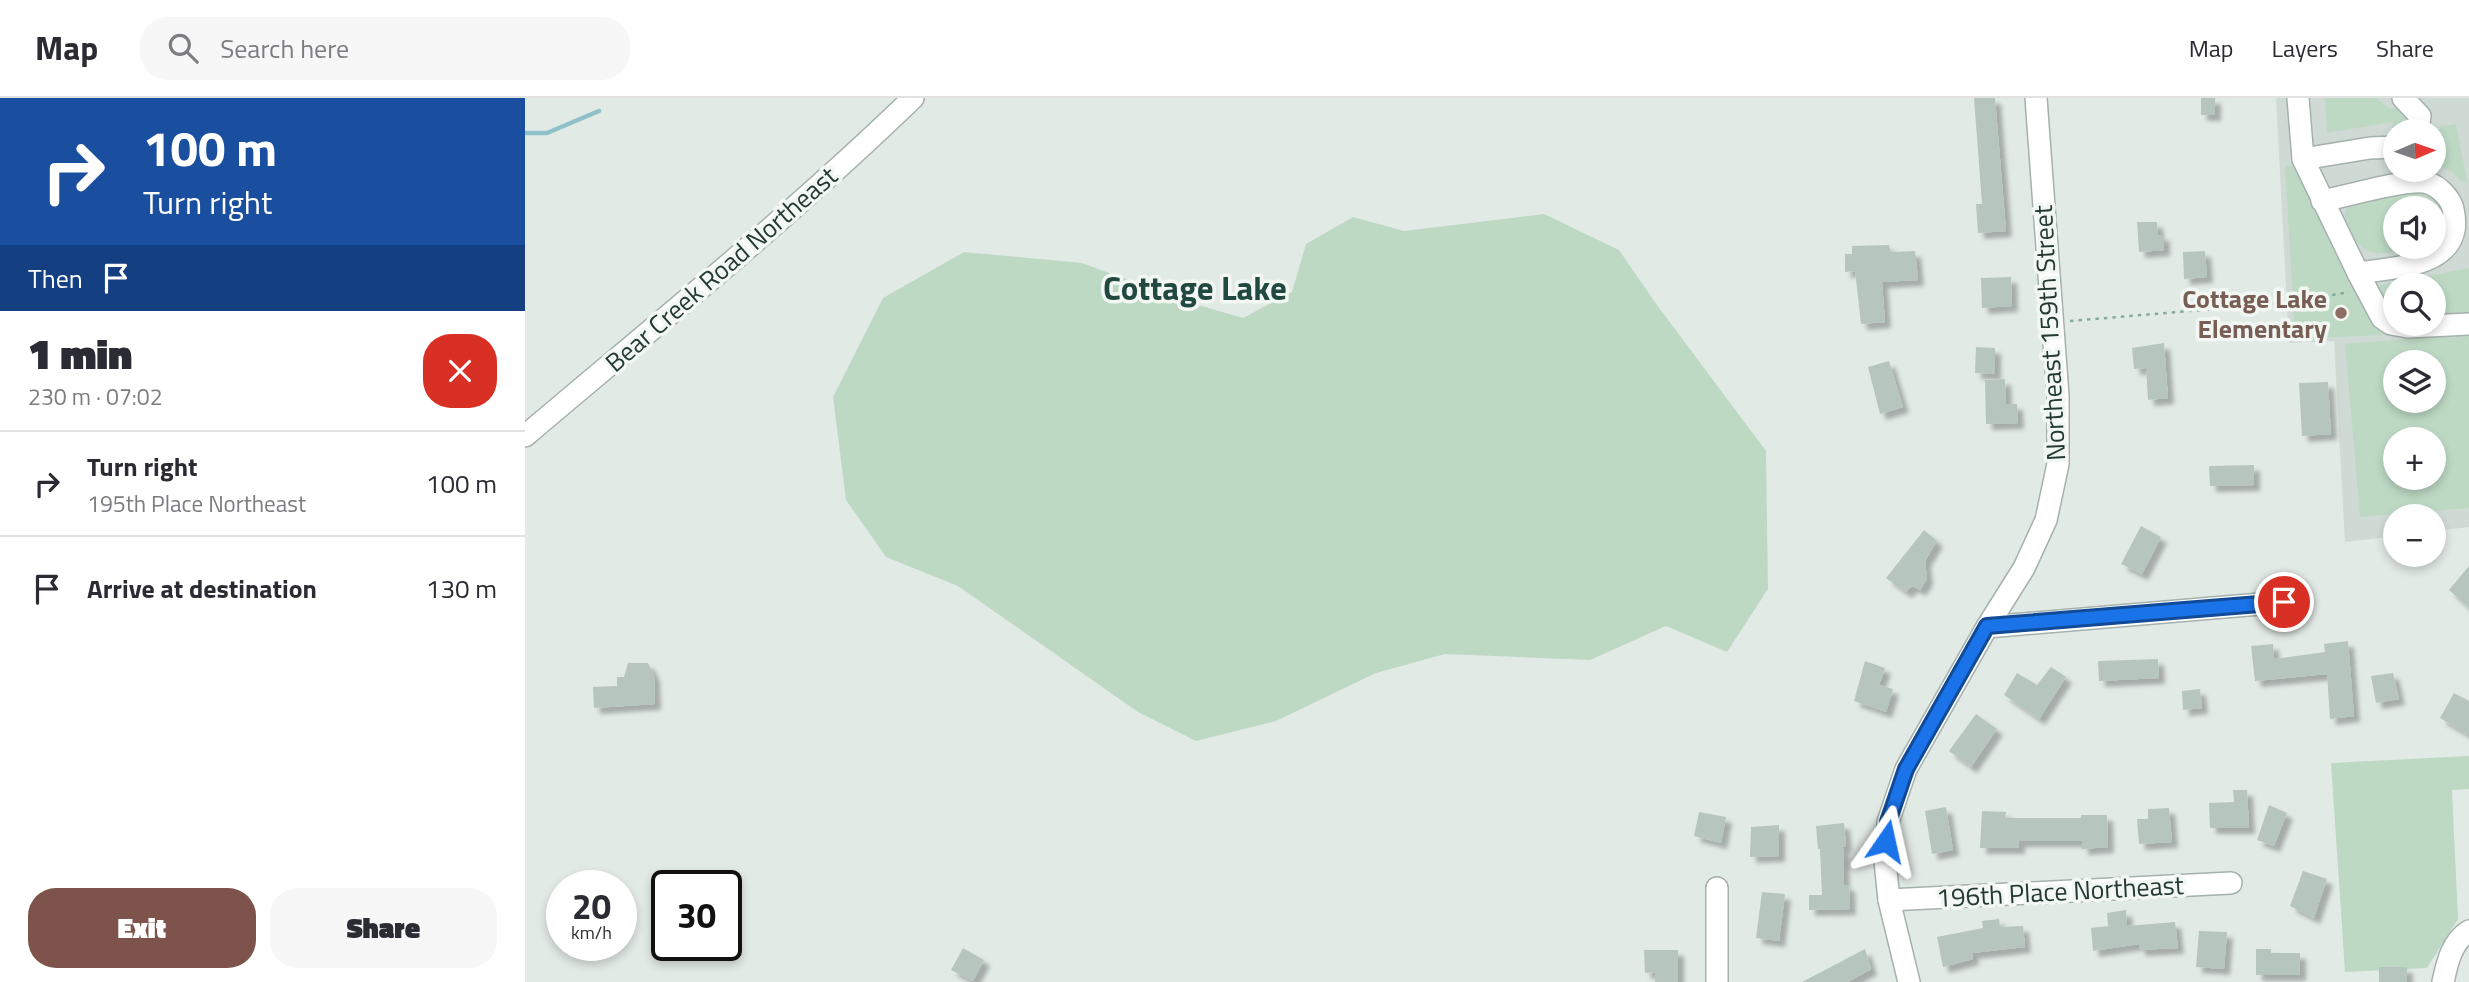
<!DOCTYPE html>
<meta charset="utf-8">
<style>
:root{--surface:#fff;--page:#f7f7f7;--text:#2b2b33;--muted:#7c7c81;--line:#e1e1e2;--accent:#7d534b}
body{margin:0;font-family:"Titillium Web",sans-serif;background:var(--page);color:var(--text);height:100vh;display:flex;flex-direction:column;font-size:26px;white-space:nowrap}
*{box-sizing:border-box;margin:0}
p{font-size:23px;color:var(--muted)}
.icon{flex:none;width:38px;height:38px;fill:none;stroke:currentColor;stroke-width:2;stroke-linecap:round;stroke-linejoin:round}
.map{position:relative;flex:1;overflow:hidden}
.details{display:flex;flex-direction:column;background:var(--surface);width:525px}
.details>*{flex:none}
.hud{background:#1a4fa0;color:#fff;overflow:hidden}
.needle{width:46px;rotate:88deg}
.fabs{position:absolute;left:1858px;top:21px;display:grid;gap:14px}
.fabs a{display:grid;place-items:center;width:63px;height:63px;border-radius:50%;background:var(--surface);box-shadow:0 4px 10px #0003;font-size:35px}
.speed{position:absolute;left:21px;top:772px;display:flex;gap:14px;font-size:35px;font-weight:700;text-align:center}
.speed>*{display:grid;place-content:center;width:91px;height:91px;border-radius:50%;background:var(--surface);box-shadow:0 4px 10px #0003;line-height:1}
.speed small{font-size:18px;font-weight:400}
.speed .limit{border:4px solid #111;border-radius:10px;background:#fff;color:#111}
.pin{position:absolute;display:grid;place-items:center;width:60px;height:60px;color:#fff;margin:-30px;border:4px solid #fff;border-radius:50%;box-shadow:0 2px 7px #0007}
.me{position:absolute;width:77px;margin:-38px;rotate:11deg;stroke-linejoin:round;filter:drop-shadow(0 0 5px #0008)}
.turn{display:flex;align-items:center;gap:24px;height:147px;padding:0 28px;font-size:32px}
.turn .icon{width:91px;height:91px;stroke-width:2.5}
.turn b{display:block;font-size:49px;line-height:60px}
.then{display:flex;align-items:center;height:66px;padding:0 28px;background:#0003;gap:14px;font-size:26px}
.round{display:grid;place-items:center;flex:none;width:74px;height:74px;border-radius:28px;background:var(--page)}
.headline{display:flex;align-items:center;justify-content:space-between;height:119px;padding:0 28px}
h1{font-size:42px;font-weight:800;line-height:52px}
.cta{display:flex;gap:14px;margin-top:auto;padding:14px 28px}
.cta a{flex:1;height:80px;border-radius:28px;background:var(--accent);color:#fff;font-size:28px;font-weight:800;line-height:80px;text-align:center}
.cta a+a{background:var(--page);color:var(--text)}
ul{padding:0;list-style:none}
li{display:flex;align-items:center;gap:21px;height:105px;padding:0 28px;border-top:2px solid var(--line)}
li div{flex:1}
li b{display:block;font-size:26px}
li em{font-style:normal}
header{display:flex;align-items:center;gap:42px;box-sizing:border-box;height:98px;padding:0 35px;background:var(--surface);border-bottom:2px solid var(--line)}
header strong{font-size:33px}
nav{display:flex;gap:38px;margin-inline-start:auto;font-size:24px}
.search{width:490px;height:63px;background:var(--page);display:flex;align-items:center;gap:18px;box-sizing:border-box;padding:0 24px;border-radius:28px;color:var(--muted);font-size:26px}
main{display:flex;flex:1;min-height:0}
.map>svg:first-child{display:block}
.built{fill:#d0dad5;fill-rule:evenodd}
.green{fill:#bdd9c4;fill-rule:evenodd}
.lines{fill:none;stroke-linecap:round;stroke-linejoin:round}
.stream{stroke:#90c1c9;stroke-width:4.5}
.building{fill:#b7c5bf;filter:url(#shadow)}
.minor-casing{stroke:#a5b1ad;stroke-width:24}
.path{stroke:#86aa9e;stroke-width:2.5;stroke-dasharray:3.5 5;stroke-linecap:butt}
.minor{stroke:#fff;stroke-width:21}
.route-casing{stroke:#114b97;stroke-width:18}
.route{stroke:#1a73e8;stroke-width:12}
.education-dot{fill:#8d6e63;stroke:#f2f7f4;stroke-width:2.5}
.labels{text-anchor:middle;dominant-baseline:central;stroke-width:7;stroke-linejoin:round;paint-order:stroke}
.street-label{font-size:26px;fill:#243933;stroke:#f2f7f4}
.education-label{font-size:26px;font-weight:bold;fill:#785e54;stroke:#f2f7f4;text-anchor:end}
.district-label{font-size:33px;font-weight:bold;fill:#22493f;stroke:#f2f7f4}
</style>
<header>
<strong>Map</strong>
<div class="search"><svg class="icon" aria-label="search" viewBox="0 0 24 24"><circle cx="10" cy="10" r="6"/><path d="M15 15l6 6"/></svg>Search here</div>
<nav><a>Map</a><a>Layers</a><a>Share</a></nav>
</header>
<main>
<section class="details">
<div class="hud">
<div class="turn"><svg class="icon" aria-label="right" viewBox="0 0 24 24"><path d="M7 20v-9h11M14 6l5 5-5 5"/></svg><div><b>100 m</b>Turn right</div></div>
<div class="then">Then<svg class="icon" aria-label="arrive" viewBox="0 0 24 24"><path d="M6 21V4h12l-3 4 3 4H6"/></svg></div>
</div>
<div class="headline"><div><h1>1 min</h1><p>230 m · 07:02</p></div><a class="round" style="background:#d93025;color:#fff"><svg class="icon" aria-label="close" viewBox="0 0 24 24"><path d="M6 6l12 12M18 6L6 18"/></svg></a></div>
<ul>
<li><svg class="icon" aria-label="right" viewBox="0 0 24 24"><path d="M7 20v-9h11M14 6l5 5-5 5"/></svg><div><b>Turn right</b><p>195th Place Northeast</p></div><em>100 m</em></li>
<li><svg class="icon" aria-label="arrive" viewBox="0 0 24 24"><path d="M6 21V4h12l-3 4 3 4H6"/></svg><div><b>Arrive at destination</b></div><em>130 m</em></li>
</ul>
<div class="cta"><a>Exit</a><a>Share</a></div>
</section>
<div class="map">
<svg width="1944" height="884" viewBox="0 0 1944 884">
<defs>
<filter id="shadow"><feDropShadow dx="6" dy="6" stdDeviation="2" flood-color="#0004"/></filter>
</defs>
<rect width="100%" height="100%" fill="#e2eae6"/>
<path class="built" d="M1751,0h193v429l-35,4v-15h-38v20l-51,6 -11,-201 -45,2zM1871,33h38v39h-38zM1871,110h38v39h-38zM1871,187h38v39h-38zM1871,264h38v39h-38zM1871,341h38v39h-38z"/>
<g class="green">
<polygon points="1800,0 1851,0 1865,11 1877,7 1887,15 1885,29 1878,33 1866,34 1868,24 1802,35"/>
<polygon points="1931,26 1942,83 1937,84 1926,73 1909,66 1909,44 1916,28"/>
<polygon points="1760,68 1770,68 1877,236 1770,241"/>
<path d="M1886,92l18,1 16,19c0,13 0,22 -11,31v-33h-38v39h22c-29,5 -51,17 -67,-14 -6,-10 -8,-16 -4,-26l6,-5z"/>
<polygon points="1019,116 1094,152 1132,207 1241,353 1243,491 1202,554 1141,528 1065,562 920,556 851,575 751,623 671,643 613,614 433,488 361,459 321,402 308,299 358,200 439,154 557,165 666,205 718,220 767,194 781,146 828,119 879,133"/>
<polygon points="1944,170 1944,217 1917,219 1916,214 1909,219 1909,187 1871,187 1871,218 1865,216 1854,196 1855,187"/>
<path d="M1944,236v174l-109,9 -15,-173zM1871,264h38v39h-38zM1871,341h38v39h-38z"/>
<polygon points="1944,658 1944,691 1927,692 1933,821 1902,870 1820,874 1806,665"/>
</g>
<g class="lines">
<polyline class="stream" points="0,35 22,35 74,13"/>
</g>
<g class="building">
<polygon points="1449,0 1470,0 1481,133 1453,135 1451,106 1457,106"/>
<rect x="1676" y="0" width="14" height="17"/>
<polygon points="1612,124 1632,124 1633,137 1639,137 1639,152 1614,154"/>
<polygon points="1364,147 1366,154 1390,153 1393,182 1357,184 1360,224 1336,226 1330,173 1320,174 1320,156 1327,156 1327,148"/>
<polygon points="1680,153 1682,179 1659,181 1658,154"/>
<polygon points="1486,179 1487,208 1457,210 1456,180"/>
<polygon points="1639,245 1643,300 1623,302 1621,270 1609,271 1607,250"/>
<polygon points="1451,249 1470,250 1470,276 1450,275"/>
<polygon points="1364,263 1378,309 1355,316 1343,269"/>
<polygon points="1480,281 1481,306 1492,306 1493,325 1461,326 1460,282"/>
<polygon points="1803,284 1806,336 1777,338 1774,285"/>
<polygon points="1729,367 1729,387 1685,388 1684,368"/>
<polygon points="1616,428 1636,439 1617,476 1596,466"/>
<polygon points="1399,432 1412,443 1400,463 1402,481 1395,492 1387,488 1381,494 1361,480"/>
<polygon points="1944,468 1944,510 1924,492"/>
<polygon points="1823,543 1829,618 1805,621 1802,576 1730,583 1726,548 1748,546 1749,561 1800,554 1799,546"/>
<polygon points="1633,561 1634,580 1574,583 1573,563"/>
<polygon points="1340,563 1360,570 1354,587 1368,591 1361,614 1329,603"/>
<polygon points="103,565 123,565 129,578 130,606 69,610 68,589 92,588 92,579 99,579"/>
<polygon points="1526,569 1541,579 1514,621 1479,597 1492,575 1512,587"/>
<polygon points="1868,575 1874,601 1851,605 1846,578"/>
<polygon points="1675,591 1677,610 1658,612 1657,593"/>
<polygon points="1929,595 1944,603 1944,637 1915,620"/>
<polygon points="1451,616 1472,631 1446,669 1424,653"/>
<polygon points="1708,692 1722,692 1724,730 1685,730 1684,705 1709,704"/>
<polygon points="1744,707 1762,715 1749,748 1732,742"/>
<polygon points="1421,709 1428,752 1407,756 1400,713"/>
<polygon points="1644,710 1647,744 1614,746 1612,721 1623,721 1623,711"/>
<polygon points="1457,713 1481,714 1480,720 1556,720 1556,717 1582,717 1583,749 1557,751 1557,743 1494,743 1494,750 1455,750"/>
<polygon points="1174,714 1201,719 1196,745 1169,738"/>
<polygon points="1319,725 1321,748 1318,749 1319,787 1324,787 1325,811 1284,812 1284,797 1297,797 1295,751 1293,751 1291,728"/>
<polygon points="1254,727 1254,758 1225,759 1226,729"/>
<polygon points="1778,773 1802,781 1789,820 1765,808"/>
<polygon points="1237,794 1260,796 1254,843 1231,840"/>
<polygon points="1601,812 1602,828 1650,824 1653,850 1614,852 1614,846 1568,853 1566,830 1583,828 1582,815"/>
<polygon points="1474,821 1475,829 1498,828 1500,849 1447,855 1448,861 1418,869 1412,839 1458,830 1457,823"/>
<polygon points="1674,833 1702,834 1699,871 1671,869"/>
<polygon points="438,850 459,862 448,883 426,872"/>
<polygon points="1340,851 1346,871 1323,884 1277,884"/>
<polygon points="1731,851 1746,851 1746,855 1775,855 1775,877 1731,877"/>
<polygon points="1119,852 1153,852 1153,884 1130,884 1130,874 1120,875"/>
<rect x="1854" y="869" width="28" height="15"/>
</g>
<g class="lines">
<g class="minor-casing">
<g id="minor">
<polyline points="1773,0 1778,61 1833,175 1857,220 1866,226 1883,229 1944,226"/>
<polyline points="1878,0 1895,18 1893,33"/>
<polyline points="1778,61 1845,50 1871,49"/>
<path d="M1797,103c22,-4 88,-24 106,-18 11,3 23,16 25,26 13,58 -57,58 -95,64"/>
<path d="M0,338c131,-111 265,-219 388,-338"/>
<polyline points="1462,529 1759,504"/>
<polyline points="1192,790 1192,884"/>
<polyline points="1364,802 1706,785"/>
<polyline points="1384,884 1364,802 1360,763 1363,724 1381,671 1462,529 1499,470 1521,422 1533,366 1533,298 1511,0"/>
<path d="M1918,884c4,-19 9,-41 26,-51"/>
</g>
</g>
<polyline class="path" points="1545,223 1761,205 1824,194"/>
<use href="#minor" class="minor"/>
</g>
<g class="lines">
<g class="route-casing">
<polyline id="route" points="1361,743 1363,724 1381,671 1462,528 1759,504"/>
</g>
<use href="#route" class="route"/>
</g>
<circle class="education-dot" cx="1816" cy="215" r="7"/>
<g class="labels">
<g class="street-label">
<text transform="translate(196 171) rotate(-41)">Bear Creek Road Northeast</text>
<text transform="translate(1524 235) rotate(-93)">Northeast 159th Street</text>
<text transform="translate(1535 793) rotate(-3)">196th Place Northeast</text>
</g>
<g class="education-label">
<text x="1802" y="200">Cottage Lake<tspan x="1802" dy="30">Elementary</tspan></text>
</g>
<g class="district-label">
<text x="670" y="190">Cottage Lake</text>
</g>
</g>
</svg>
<div class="fabs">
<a><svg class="needle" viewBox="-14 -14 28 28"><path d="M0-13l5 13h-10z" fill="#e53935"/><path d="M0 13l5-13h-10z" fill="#7c7c81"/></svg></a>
<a><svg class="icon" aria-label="sound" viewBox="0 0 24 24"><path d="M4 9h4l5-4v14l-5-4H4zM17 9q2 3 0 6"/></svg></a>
<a><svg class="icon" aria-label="search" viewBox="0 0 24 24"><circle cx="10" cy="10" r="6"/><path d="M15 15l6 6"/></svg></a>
<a><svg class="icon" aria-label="layers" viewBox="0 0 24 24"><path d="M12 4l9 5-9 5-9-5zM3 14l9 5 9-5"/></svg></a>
<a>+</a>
<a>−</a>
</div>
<div class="speed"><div>20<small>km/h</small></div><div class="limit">30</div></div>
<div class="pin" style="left:1759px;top:504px;background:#d93025"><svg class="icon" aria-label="arrive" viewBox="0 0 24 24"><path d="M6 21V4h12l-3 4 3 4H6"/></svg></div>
<svg class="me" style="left:1361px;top:743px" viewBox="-20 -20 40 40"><path d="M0-17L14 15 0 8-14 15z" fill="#1a73e8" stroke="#fff" stroke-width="4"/></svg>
</div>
</main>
